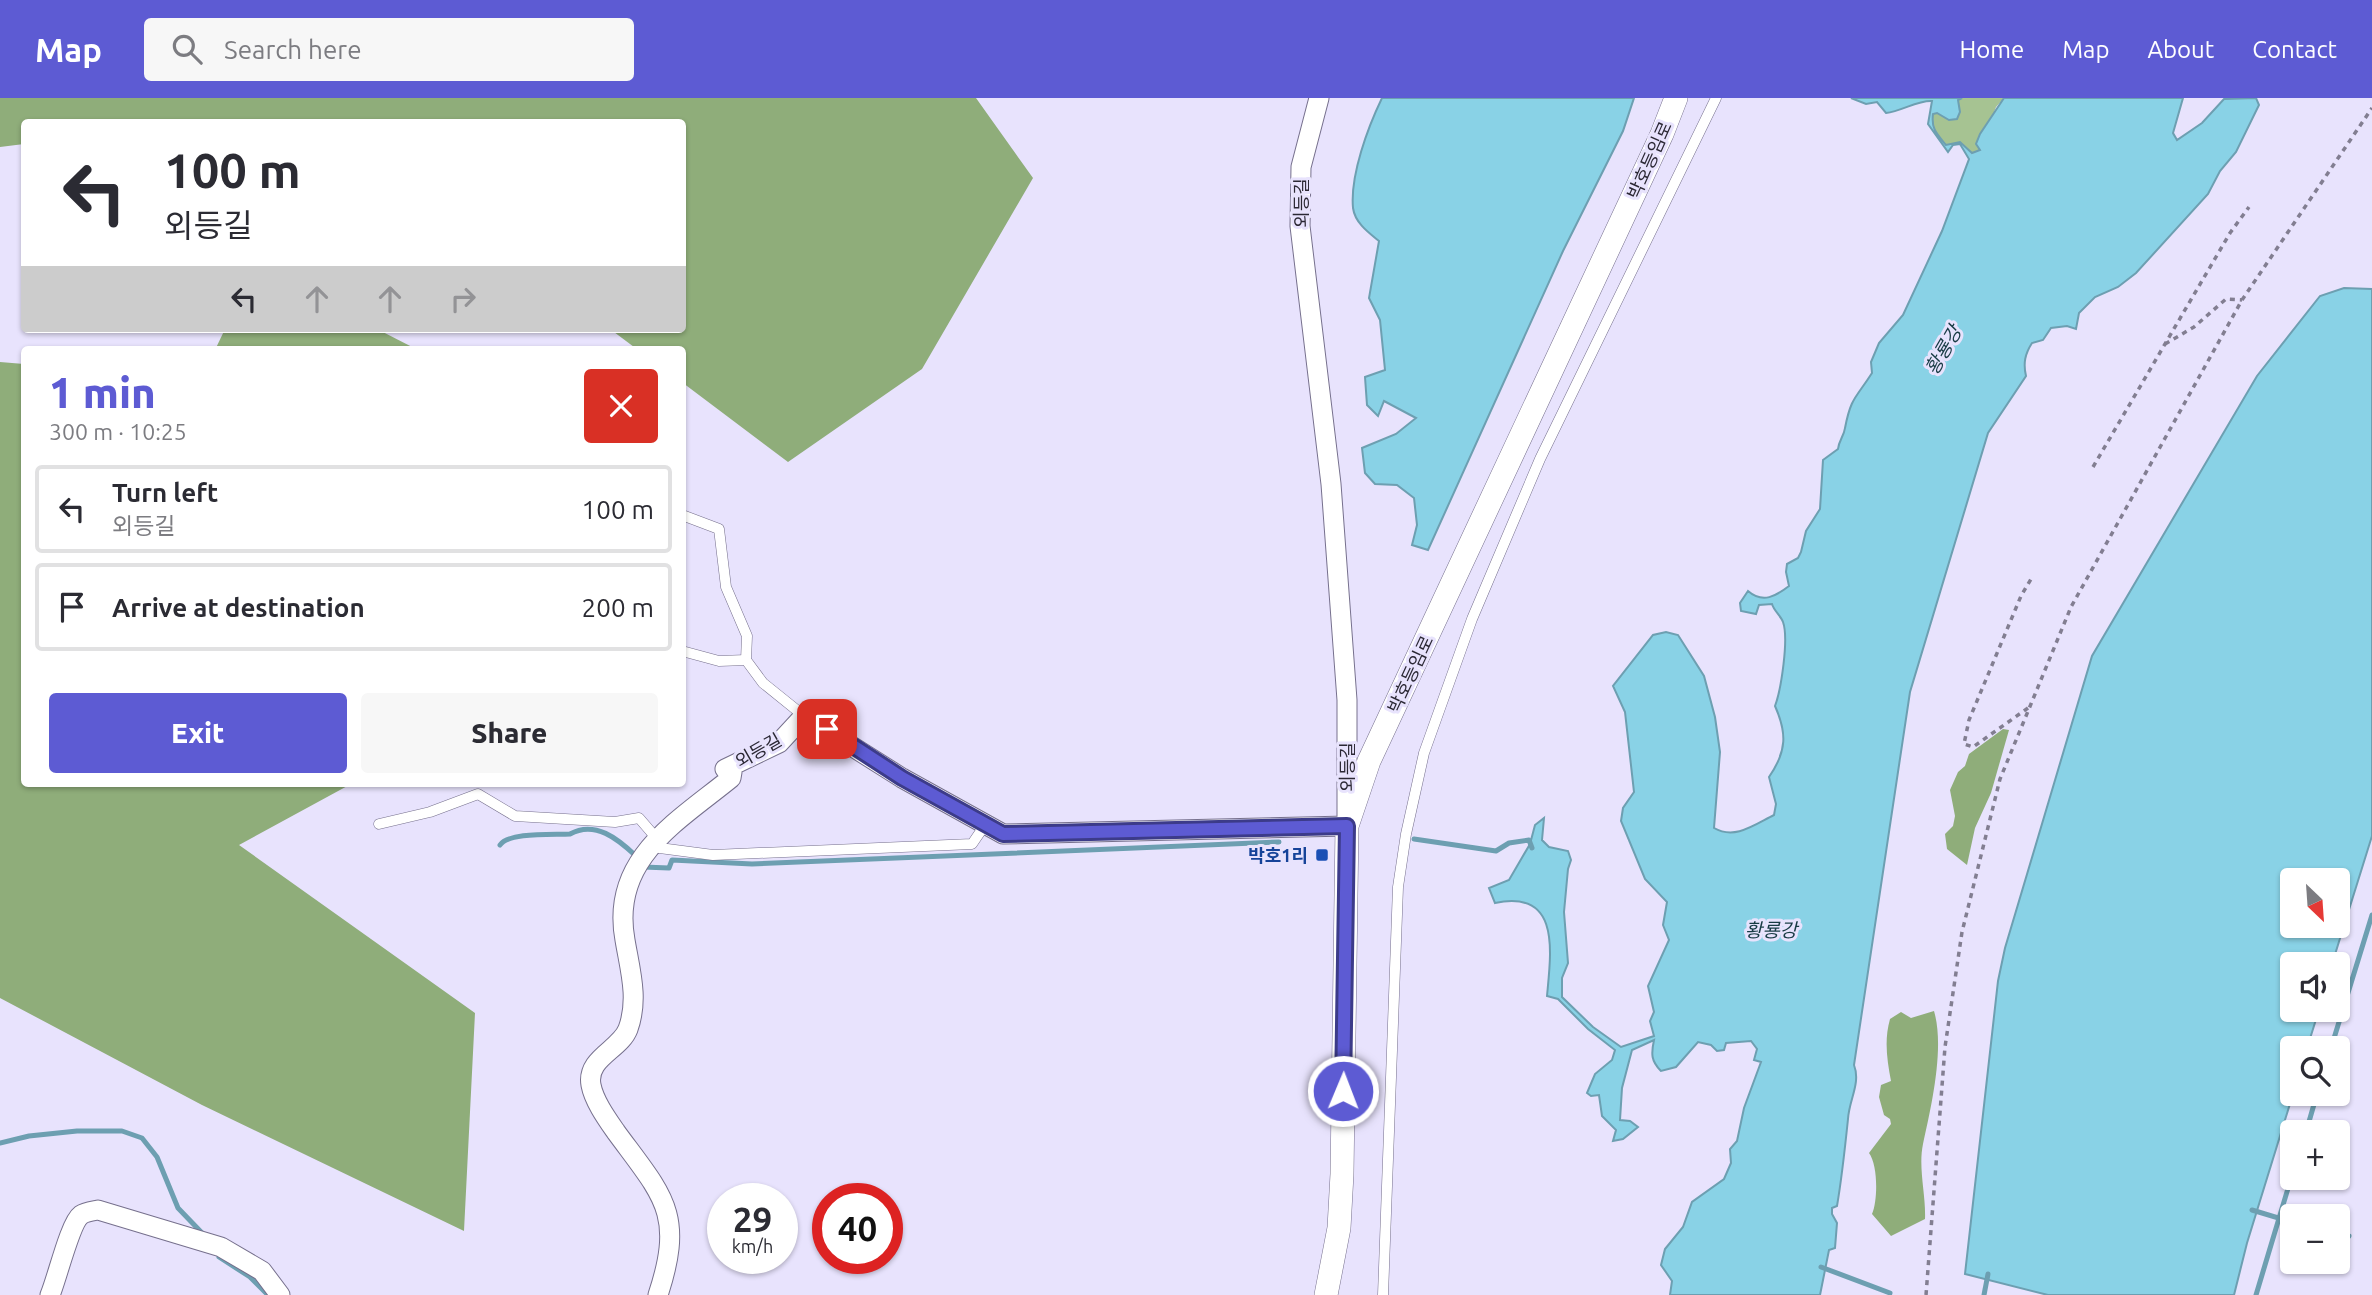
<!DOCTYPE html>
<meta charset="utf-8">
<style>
:root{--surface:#fff;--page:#f7f7f7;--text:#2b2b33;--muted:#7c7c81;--line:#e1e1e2;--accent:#5d5bd3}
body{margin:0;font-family:Ubuntu,"Noto Sans KR",sans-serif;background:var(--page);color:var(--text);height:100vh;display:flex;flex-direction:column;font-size:26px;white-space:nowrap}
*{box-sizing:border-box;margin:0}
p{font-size:23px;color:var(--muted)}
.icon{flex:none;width:38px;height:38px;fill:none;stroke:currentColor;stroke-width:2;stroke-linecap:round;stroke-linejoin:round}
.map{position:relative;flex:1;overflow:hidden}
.sheet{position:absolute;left:21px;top:248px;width:665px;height:441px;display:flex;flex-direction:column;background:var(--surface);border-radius:7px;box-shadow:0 2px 5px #0004}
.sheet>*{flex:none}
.banner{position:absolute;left:21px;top:21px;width:665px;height:214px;border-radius:7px;box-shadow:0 2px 5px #0004;background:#fff;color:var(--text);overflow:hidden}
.needle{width:46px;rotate:155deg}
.fabs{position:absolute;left:2280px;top:770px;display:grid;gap:14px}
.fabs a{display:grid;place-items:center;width:70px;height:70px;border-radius:7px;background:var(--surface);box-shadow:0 2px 5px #0004;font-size:35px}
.speed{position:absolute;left:707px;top:1085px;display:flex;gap:14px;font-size:35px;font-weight:700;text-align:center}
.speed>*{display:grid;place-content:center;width:91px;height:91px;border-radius:50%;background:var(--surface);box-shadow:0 2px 5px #0004;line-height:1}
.speed small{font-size:18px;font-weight:400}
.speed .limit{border:10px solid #d22;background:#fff;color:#111}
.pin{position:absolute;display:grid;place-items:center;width:60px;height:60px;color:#fff;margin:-30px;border-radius:14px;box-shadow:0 4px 10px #0006}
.me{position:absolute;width:77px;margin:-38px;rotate:1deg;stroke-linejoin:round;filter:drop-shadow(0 0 5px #0008)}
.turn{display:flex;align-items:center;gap:24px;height:147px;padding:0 28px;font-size:32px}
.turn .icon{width:91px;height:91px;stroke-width:2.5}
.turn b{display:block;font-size:49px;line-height:60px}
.lanes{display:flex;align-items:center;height:66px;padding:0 28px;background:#0003;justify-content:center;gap:35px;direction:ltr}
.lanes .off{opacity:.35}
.round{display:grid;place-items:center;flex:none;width:74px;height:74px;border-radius:7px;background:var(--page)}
.overview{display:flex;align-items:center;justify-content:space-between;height:119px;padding:0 28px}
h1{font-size:42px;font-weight:800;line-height:52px;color:var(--accent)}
.button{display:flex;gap:14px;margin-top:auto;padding:14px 28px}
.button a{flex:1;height:80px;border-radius:7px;background:var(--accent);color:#fff;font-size:28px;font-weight:800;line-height:80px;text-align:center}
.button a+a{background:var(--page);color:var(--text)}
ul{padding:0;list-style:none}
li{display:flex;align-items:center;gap:21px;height:88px;margin:0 14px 10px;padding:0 14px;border:4px solid var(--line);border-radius:7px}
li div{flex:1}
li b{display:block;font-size:26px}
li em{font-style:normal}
header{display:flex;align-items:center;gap:42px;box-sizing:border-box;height:98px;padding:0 35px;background:var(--accent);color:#fff}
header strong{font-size:33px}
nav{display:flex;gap:38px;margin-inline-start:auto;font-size:24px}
.search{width:490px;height:63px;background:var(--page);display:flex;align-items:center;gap:18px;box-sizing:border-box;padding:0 24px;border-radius:7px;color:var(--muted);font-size:26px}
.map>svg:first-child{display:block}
.green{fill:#a6c392}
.forest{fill:#8fad7a}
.water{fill:#89d2e6;stroke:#6d9fb1;stroke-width:2;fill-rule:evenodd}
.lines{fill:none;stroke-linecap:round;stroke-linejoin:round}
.stream{stroke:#6d9fb1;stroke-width:5}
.service-casing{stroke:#76708d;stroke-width:11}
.minor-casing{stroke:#76708d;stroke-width:21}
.tertiary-casing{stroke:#76708d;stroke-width:24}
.path{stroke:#827e91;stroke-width:3.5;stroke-dasharray:5 5;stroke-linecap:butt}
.service{stroke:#fff;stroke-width:10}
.minor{stroke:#fff;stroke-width:19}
.tertiary{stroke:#fff;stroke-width:23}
.route-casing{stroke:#3c3b89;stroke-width:18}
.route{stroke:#5d5bd3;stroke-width:12}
.transit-dot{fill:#1a4fb4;stroke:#e8e3fd;stroke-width:2.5}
.labels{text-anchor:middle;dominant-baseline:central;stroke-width:6;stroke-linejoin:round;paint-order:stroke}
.street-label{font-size:18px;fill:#2b2834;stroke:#e8e3fd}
.transit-label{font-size:18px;font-weight:bold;fill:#164399;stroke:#e8e3fd;text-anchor:end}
.water-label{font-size:19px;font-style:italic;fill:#183b44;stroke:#e8e3fd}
</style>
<header>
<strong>Map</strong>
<div class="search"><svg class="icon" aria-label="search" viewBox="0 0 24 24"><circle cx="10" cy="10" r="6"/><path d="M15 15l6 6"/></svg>Search here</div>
<nav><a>Home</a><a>Map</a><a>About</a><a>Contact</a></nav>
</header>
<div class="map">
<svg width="2372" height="1197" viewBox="0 0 2372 1197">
<rect width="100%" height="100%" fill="#e8e3fd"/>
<path class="green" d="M1962,0h42l-8,9 -16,43 -8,3 -12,-11 -14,3c-9,-11 -15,-16 -13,-31l4,-1 12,7 11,-8 -2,-12z"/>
<g class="forest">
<polygon points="0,0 976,0 1033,80 922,271 788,364 683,285 682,252 638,252 610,231 682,231 682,24 249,24 241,21 210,24 24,24 24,46 0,49"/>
<polygon points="225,231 377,231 418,252 215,252"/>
<polygon points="0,264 24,266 24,686 351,686 239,747 475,915 464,1133 202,1007 0,900"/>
<polygon points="2003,631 2009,632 1991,695 1975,730 1967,767 1947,751 1945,736 1953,728 1955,718 1950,692 1958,674 1965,668 1969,656"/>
<path d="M1934,913c11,37 -3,96 -11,133 -5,24 3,51 2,75l-34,17 -19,-22c6,-14 6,-49 -3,-61l22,-29 -1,-5 -6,-4 -5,-18 2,-12 10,-4c-4,-21 -7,-41 -1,-62l11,-7 10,6z"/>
</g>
<g class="water">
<path d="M1382,0h252l-11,33 -60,120 -135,299 -16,-5 5,-20 -3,-27 -17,-13 -22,-1 -10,-11 -3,-25 34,-14 20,-16 -32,-17 -6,15 -11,-11 -2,-28 20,-7 -5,-50 -11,-22 10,-57c-10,-8 -24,-18 -26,-33 -3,-33 15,-81 29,-110z"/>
<path d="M1851,0h111l-4,2 2,12 -3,7 -8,1 -12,-7 -4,1c-2,15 4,20 13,31l14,-3 12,11 8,-3 -4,-6 4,-10 24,-36h179l-10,35 4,7 25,-17 22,-24 32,-1 3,7 -23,47 -16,19 -12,23 -72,79 -18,14 -23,10 -16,16 -3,16 -9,-3 -16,2 -8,12 -11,3c-7,11 -9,20 -6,33l-38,57 -78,259 -56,373c7,18 -5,35 -6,54 -3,29 -6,58 -11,87l-5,2v6l5,9 -2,25 -6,2 -9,45h-150l2,-14 -11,-16 4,-16 18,-22 9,-25 32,-23 7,-16 -1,-14 7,-8 7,-33 17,-46 -7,-2 3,-11 -6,-8 -25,2 -2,7 -7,1 -6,-6 -13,-3 -22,25 -15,4c-10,-10 -10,-17 -7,-31l-22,10 -10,38 -2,32 10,1 8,6 -15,12 -10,2 3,-11 -14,-14 -3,-21 -8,1 -4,-3 8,-19 17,-14 3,-10 -27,-21 -30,-30 -11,-3c4,-44 14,-107 -52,-93l-6,-15 20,-8 21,-36 5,-19 9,-7 -2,22 7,7 19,4 3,9 -3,9 -4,43 4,51 -6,15v19l31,30 28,20 33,-11 -4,-15 4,-9 -6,-26 21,-46 -6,-15 4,-23 -22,-23 -24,-58 2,-13 11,-16 -9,-80 -12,-26 40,-51 13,-3 12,3 26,41 11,41 5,35 -6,76c21,12 40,-3 60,-13l2,-11 -7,-27c18,-26 18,-44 6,-71 6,-16 14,-67 8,-84 -2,-6 -9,-11 -11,-18l-13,1 -3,9 -15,-3 -1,-8 8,-12c15,13 28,5 41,-5l-3,-14 1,-8 11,-6 3,-6 5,-21 14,-22 3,-49 15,-11c1,-9 6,-13 7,-21 6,-31 11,-30 27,-55l-1,-11 8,-19 24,-28 39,-84 27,-72 -9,-15 -7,1 -5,7 -20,-28 4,-23c-14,-1 -30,10 -46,12l-9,-11 -11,2z"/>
<path d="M2344,190l28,1v547l-40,128h-40v46h27l-12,38h-15l1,46 -46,149 -13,52h-186l-83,-21 33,-293 7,-33 87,-292 165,-280 63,-80zM2292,782h46v46h-46z"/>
</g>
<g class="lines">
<g class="stream">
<polyline points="1414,741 1496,753 1509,745 1529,742 1532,750"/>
<path d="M500,747c8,-13 54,-10 70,-11 25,-14 48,5 66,22"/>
<polyline points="643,769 669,770 672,762 752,766 1279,744"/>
<polyline points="2331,950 2372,817"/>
<polyline points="2306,1034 2317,996"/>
<polyline points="0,1045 29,1038 77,1033 122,1033 142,1040 157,1059 178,1110 203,1136"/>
<polyline points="2252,1112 2292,1124"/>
<polyline points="2338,1135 2349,1138"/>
<polyline points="219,1159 250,1179 268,1197"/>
<polyline points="1821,1169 1890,1195"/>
<polyline points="1984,1197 1988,1176"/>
<polyline points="2256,1197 2292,1077"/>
</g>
<g class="service-casing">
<g id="service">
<polyline points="682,417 719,431 726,489 747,538 746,562 763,585 804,618"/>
<polyline points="682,553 719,563 746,562"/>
<polyline points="379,726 430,714 478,696 515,718 615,724 639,720 658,742"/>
<polyline points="652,749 713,757 972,746 985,727"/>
<polyline points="1383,1197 1398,789 1406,736 1424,655 1472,521 1540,361 1716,0"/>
</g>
</g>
<g class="minor-casing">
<g id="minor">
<path d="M50,1197c7,-16 20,-72 31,-80 4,-3 12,-4 17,-5l123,37 41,24 18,24"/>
<path d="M658,1197c27,-82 5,-99 -42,-163 -9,-13 -22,-31 -25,-47 -5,-27 29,-35 37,-56 11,-30 2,-59 -3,-89 -15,-81 52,-118 106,-162l1,-6 -7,-3 54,-26 25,-27 98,62 101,56 344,-8v-126l-16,-216 -31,-258 1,-59 18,-69"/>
</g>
</g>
<g class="tertiary-casing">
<polyline id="tertiary" points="1326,1197 1339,1130 1342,1076 1347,728 1369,663 1662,36 1676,0"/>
</g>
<g class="path">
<polyline points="2165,246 2194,229 2226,201 2242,202"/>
<polyline points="2093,369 2230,135 2249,109"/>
<polyline points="2028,610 1973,649 1964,646 1969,622 2021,498 2031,481"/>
<polyline points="1926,1197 1945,949 1962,834 2000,681 2071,509 2242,202 2372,10"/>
</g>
<use href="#service" class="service"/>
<use href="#minor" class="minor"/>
<use href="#tertiary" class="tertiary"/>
</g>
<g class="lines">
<g class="route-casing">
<polyline id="route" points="827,631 902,680 1003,736 1347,728 1343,993"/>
</g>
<use href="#route" class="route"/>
</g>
<rect class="transit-dot" x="1315" y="750" width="14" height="14" rx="3.5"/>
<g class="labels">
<g class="street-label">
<text transform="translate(1649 62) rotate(-66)">박호등임로</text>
<text transform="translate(1301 105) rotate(-90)">외등길</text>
<text transform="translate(1410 576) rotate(-65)">박호등임로</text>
<text transform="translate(758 652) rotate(-30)">외등길</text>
<text transform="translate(1347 669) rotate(-90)">외등길</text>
</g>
<g class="transit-label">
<text x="1308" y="757">박호1리</text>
</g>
<g class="water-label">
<text transform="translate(1943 252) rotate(-60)">황룡강</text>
<text x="1771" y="832">황룡강</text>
</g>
</g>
</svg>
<div class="fabs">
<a><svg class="needle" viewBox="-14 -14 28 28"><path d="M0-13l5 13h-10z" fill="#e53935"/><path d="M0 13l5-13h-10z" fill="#7c7c81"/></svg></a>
<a><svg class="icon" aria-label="sound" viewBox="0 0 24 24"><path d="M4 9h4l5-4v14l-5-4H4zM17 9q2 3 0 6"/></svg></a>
<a><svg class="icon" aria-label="search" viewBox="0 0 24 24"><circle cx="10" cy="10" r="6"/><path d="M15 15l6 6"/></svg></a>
<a>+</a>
<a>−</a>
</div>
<div class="speed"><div>29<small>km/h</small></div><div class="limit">40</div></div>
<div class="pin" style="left:827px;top:631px;background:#d93025"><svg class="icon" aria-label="arrive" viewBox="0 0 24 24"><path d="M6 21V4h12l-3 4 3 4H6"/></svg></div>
<svg class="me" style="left:1343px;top:993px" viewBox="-20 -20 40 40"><circle r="17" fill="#5d5bd3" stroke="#fff" stroke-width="3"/><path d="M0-11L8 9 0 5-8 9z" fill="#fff"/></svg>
<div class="banner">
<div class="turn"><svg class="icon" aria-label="left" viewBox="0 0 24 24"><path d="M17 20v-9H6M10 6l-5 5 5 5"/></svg><div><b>100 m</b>외등길</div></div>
<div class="lanes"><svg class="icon" aria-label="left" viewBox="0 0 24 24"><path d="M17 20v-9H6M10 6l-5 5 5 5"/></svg><svg class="icon off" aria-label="ahead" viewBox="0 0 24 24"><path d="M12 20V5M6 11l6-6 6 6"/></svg><svg class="icon off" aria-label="ahead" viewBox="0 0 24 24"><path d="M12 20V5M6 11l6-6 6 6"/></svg><svg class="icon off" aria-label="right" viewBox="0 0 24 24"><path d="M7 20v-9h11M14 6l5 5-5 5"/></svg></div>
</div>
<section class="sheet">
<div class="overview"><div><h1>1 min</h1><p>300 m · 10:25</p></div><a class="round" style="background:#d93025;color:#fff"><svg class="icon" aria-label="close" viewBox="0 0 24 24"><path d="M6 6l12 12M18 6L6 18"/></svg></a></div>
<ul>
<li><svg class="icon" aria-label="left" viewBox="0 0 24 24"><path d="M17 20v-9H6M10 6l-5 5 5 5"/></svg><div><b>Turn left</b><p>외등길</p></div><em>100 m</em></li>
<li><svg class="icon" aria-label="arrive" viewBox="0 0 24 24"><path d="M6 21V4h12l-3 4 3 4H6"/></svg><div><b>Arrive at destination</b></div><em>200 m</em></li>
</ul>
<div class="button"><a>Exit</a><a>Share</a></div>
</section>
</div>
